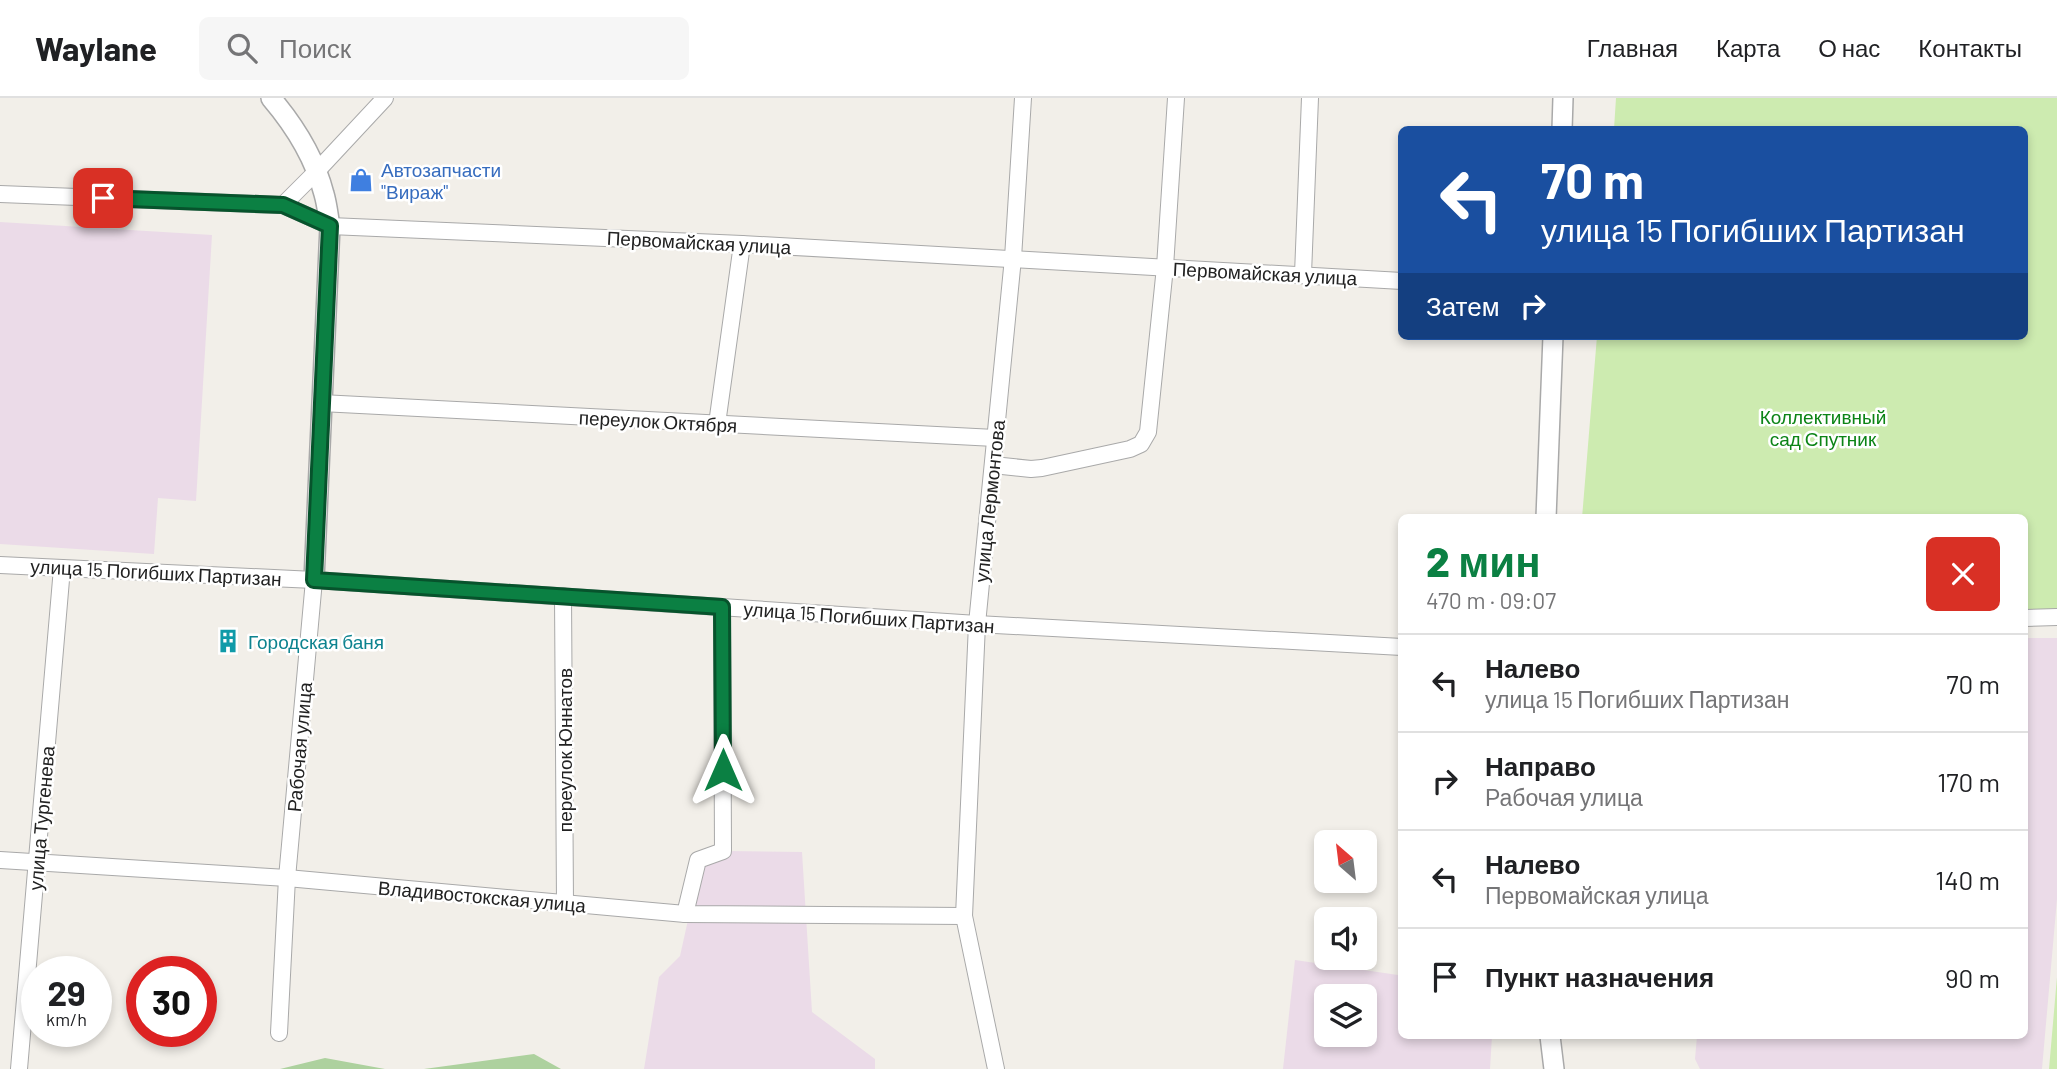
<!DOCTYPE html>
<html lang="ru">
<meta charset="utf-8">
<style>
:root{--surface:#fff;--page:#f6f6f6;--text:#202124;--muted:#757577;--line:#e0e0e0;--accent:#0b8043}
body{margin:0;font-family:Barlow,sans-serif;background:var(--page);color:var(--text);height:100vh;display:flex;flex-direction:column;font-size:26px;white-space:nowrap}
*{box-sizing:border-box;margin:0}
p{font-size:23px;color:var(--muted)}
.icon{flex:none;width:38px;height:38px;fill:none;stroke:currentColor;stroke-width:2;stroke-linecap:round;stroke-linejoin:round}
.map{position:relative;flex:1;overflow:hidden}
.drawer{position:absolute;left:1398px;top:416px;width:630px;height:525px;display:flex;flex-direction:column;background:var(--surface);border-radius:10px;box-shadow:0 4px 10px #0003}
.drawer>*{flex:none}
.top-card{position:absolute;left:1398px;top:28px;width:630px;height:214px;border-radius:10px;box-shadow:0 4px 10px #0003;background:#1a4fa0;color:#fff;overflow:hidden}
.needle{width:46px;rotate:332deg}
.buttons{position:absolute;left:1314px;top:732px;display:grid;gap:14px}
.buttons a{display:grid;place-items:center;width:63px;height:63px;border-radius:10px;background:var(--surface);box-shadow:0 4px 10px #0003;font-size:35px}
.speed{position:absolute;left:21px;top:858px;display:flex;gap:14px;font-size:35px;font-weight:700;text-align:center}
.speed>*{display:grid;place-content:center;width:91px;height:91px;border-radius:50%;background:var(--surface);box-shadow:0 4px 10px #0003;line-height:1}
.speed small{font-size:18px;font-weight:400}
.speed .limit{border:10px solid #d22;background:#fff;color:#111}
.pin{position:absolute;display:grid;place-items:center;width:60px;height:60px;color:#fff;margin:-30px;border-radius:14px;box-shadow:0 4px 10px #0006}
.me{position:absolute;width:77px;margin:-38px;rotate:0deg;stroke-linejoin:round;filter:drop-shadow(0 0 5px #0008)}
.turn{display:flex;align-items:center;gap:24px;height:147px;padding:0 28px;font-size:32px}
.turn .icon{width:91px;height:91px;stroke-width:2.5}
.turn b{display:block;font-size:49px;line-height:60px}
.then{display:flex;align-items:center;height:66px;padding:0 28px;background:#0003;gap:14px;font-size:26px}
.round{display:grid;place-items:center;flex:none;width:74px;height:74px;border-radius:10px;background:var(--page)}
.overview{display:flex;align-items:center;justify-content:space-between;height:119px;padding:0 28px}
h1{font-size:42px;font-weight:800;line-height:52px;color:var(--accent)}
ul{padding:0;list-style:none}
li{display:flex;align-items:center;gap:21px;height:98px;padding:0 28px;border-top:2px solid var(--line)}
li div{flex:1}
li b{display:block;font-size:26px}
li em{font-style:normal}
header{display:flex;align-items:center;gap:42px;box-sizing:border-box;height:98px;padding:0 35px;background:var(--surface);border-bottom:2px solid var(--line)}
header strong{font-size:33px}
nav{display:flex;gap:38px;margin-inline-start:auto;font-size:24px}
.search{width:490px;height:63px;background:var(--page);display:flex;align-items:center;gap:18px;box-sizing:border-box;padding:0 24px;border-radius:10px;color:var(--muted);font-size:26px}
.map>svg:first-child{display:block}
.industrial{fill:#ebdbe8;fill-rule:evenodd}
.grass{fill:#cdebb0}
.forest{fill:#add19e}
.lines{fill:none;stroke-linecap:round;stroke-linejoin:round}
.minor-casing{stroke:#a9a9a9;stroke-width:18}
.tertiary-casing{stroke:#a9a9a9;stroke-width:22}
.minor{stroke:#fff;stroke-width:16}
.tertiary{stroke:#fff;stroke-width:19}
.route-casing{stroke:#07532c;stroke-width:18}
.route{stroke:#0b8043;stroke-width:12}
.labels{text-anchor:middle;dominant-baseline:central;stroke-width:5;stroke-linejoin:round;paint-order:stroke}
.shop-label{font-size:19px;fill:#366cbe;stroke:#fff;text-anchor:start}
.street-label{font-size:19px;fill:#222;stroke:#fff}
.park-label{font-size:19px;fill:#0c8416;stroke:#fff}
.culture-label{font-size:19px;fill:#0d838f;stroke:#fff;text-anchor:start}
</style>
<header>
<strong>Waylane</strong>
<div class="search"><svg class="icon" aria-label="search" viewBox="0 0 24 24"><circle cx="10" cy="10" r="6"/><path d="M15 15l6 6"/></svg>Поиск</div>
<nav><a>Главная</a><a>Карта</a><a>О нас</a><a>Контакты</a></nav>
</header>
<div class="map">
<svg width="2057" height="971" viewBox="0 0 2057 971">
<rect width="100%" height="100%" fill="#f2efe9"/>
<g class="industrial">
<polygon points="0,124 212,137 196,403 158,400 154,456 0,446"/>
<polygon points="2025,540 2057,540 2057,801 2042,971 1700,971 1695,961 1697,938 2025,938"/>
<polygon points="728,753 802,754 812,914 875,961 875,971 644,971 659,879 680,858 700,768"/>
<path d="M1402,848v90h90l-2,33h-207l12,-109 103,15zM1326,898h39v38h-39z"/>
</g>
<g class="grass">
<polygon points="1616,0 2057,0 2057,526 2025,526 2025,420 1582,420 1597,238 2025,238 2025,32 1614,31"/>
<polygon points="2057,879 2057,971 2049,971"/>
</g>
<g class="forest">
<polygon points="534,956 561,971 424,971"/>
<polygon points="325,960 385,971 280,971"/>
</g>
<g class="lines">
<g class="minor-casing">
<g id="minor">
<polyline points="0,96 283,107 330,128 742,146 1402,183"/>
<polyline points="283,107 316,74 385,0"/>
<polyline points="1303,176 1310,0"/>
<polyline points="321,305 995,340"/>
<polyline points="717,326 742,146"/>
<polyline points="993,367 1031,371 1042,370 1130,351 1141,346 1148,334 1165,169 1176,0"/>
<polyline points="0,467 314,482 977,526 1402,549"/>
<polyline points="563,498 565,805"/>
<polyline points="2025,520 2057,519"/>
<polyline points="0,762 287,780 685,816 964,818"/>
<polyline points="685,816 698,762 723,753 722,509"/>
<polyline points="279,935 287,780 314,482"/>
<polyline points="19,971 62,470"/>
<polyline points="996,971 964,818 977,526 1013,160 1023,0"/>
</g>
</g>
<g class="tertiary-casing">
<g id="tertiary">
<path d="M271,0c23,27 44,61 53,96 3,10 4,21 6,32l-16,354"/>
<polyline points="1562,32 1563,0"/>
<polyline points="1546,420 1553,238"/>
<polyline points="1550,938 1554,971"/>
</g>
</g>
<use href="#minor" class="minor"/>
<use href="#tertiary" class="tertiary"/>
</g>
<g class="lines">
<g class="route-casing">
<polyline id="route" points="103,100 283,107 330,128 314,482 722,509 723,672"/>
</g>
<use href="#route" class="route"/>
</g>
<defs>
<g id="shop-bare" transform="scale(1.89)"><path d="M-5-2.5h2.3a2.7 3.5 0 0 1 5.4 0H5L5.5 6h-11ZM-1.5-2.5h3a1.5 2.3 0 0 0-3 0Z" fill="#3f7fe0" stroke="#fff" stroke-width="2.5" paint-order="stroke"/></g>
<g id="building-bare" transform="scale(1.89)"><path d="M-4-6H4V6H1V3H-1V6H-4ZM-2.5-4.3h1.7v1.8h-1.7ZM.8-4.3h1.7v1.8H.8ZM-2.5-1h1.7V.8h-1.7ZM.8-1h1.7V.8H.8Z" fill="#0f9aa8" stroke="#fff" stroke-width="2.5" paint-order="stroke"/></g>
</defs>
<g fill-rule="evenodd">
<use href="#shop-bare" x="361" y="82"/>
<use href="#building-bare" x="228" y="543"/>
</g>
<g class="labels">
<g class="shop-label">
<text x="381" y="71">Автозапчасти<tspan x="381" dy="22">"Вираж"</tspan></text>
</g>
<g class="street-label">
<text transform="translate(699 144) rotate(3)">Первомайская улица</text>
<text transform="translate(1265 175) rotate(3)">Первомайская улица</text>
<text transform="translate(658 323) rotate(3)">переулок Октября</text>
<text transform="translate(989 403) rotate(-84)">улица Лермонтова</text>
<text transform="translate(156 474) rotate(3)">улица 15 Погибших Партизан</text>
<text transform="translate(869 519) rotate(4)">улица 15 Погибших Партизан</text>
<text transform="translate(299 649) rotate(-85)">Рабочая улица</text>
<text transform="translate(564 652) rotate(-90)">переулок Юннатов</text>
<text transform="translate(41 720) rotate(-85)">улица Тургенева</text>
<text transform="translate(482 798) rotate(5)">Владивостокская улица</text>
</g>
<g class="park-label">
<text x="1823" y="318">Коллективный<tspan x="1823" dy="22">сад Спутник</tspan></text>
</g>
<g class="culture-label">
<text x="248" y="543">Городская баня</text>
</g>
</g>
</svg>
<div class="buttons">
<a><svg class="needle" viewBox="-14 -14 28 28"><path d="M0-13l5 13h-10z" fill="#e53935"/><path d="M0 13l5-13h-10z" fill="#757577"/></svg></a>
<a><svg class="icon" aria-label="sound" viewBox="0 0 24 24"><path d="M4 9h4l5-4v14l-5-4H4zM17 9q2 3 0 6"/></svg></a>
<a><svg class="icon" aria-label="layers" viewBox="0 0 24 24"><path d="M12 4l9 5-9 5-9-5zM3 14l9 5 9-5"/></svg></a>
</div>
<div class="speed"><div>29<small>km/h</small></div><div class="limit">30</div></div>
<div class="pin" style="left:103px;top:100px;background:#d93025"><svg class="icon" aria-label="arrive" viewBox="0 0 24 24"><path d="M6 21V4h12l-3 4 3 4H6"/></svg></div>
<svg class="me" style="left:723px;top:672px" viewBox="-20 -20 40 40"><path d="M0-17L14 15 0 8-14 15z" fill="#0b8043" stroke="#fff" stroke-width="4"/></svg>
<div class="top-card">
<div class="turn"><svg class="icon" aria-label="left" viewBox="0 0 24 24"><path d="M17 20v-9H6M10 6l-5 5 5 5"/></svg><div><b>70 m</b>улица 15 Погибших Партизан</div></div>
<div class="then">Затем<svg class="icon" aria-label="right" viewBox="0 0 24 24"><path d="M7 20v-9h11M14 6l5 5-5 5"/></svg></div>
</div>
<section class="drawer">
<div class="overview"><div><h1>2 мин</h1><p>470 m · 09:07</p></div><a class="round" style="background:#d93025;color:#fff"><svg class="icon" aria-label="close" viewBox="0 0 24 24"><path d="M6 6l12 12M18 6L6 18"/></svg></a></div>
<ul>
<li><svg class="icon" aria-label="left" viewBox="0 0 24 24"><path d="M17 20v-9H6M10 6l-5 5 5 5"/></svg><div><b>Налево</b><p>улица 15 Погибших Партизан</p></div><em>70 m</em></li>
<li><svg class="icon" aria-label="right" viewBox="0 0 24 24"><path d="M7 20v-9h11M14 6l5 5-5 5"/></svg><div><b>Направо</b><p>Рабочая улица</p></div><em>170 m</em></li>
<li><svg class="icon" aria-label="left" viewBox="0 0 24 24"><path d="M17 20v-9H6M10 6l-5 5 5 5"/></svg><div><b>Налево</b><p>Первомайская улица</p></div><em>140 m</em></li>
<li><svg class="icon" aria-label="arrive" viewBox="0 0 24 24"><path d="M6 21V4h12l-3 4 3 4H6"/></svg><div><b>Пункт назначения</b></div><em>90 m</em></li>
</ul>
</section>
</div>
